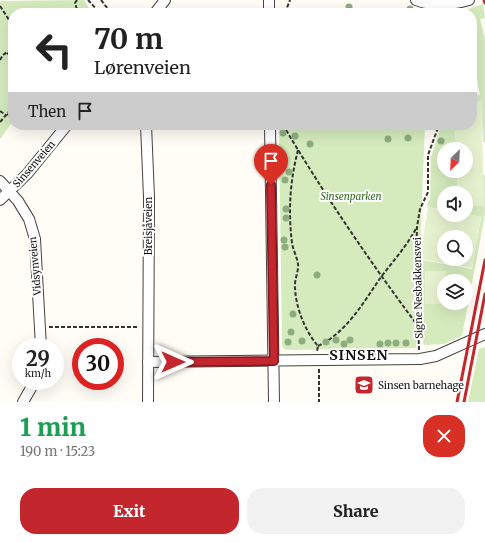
<!DOCTYPE html>
<meta charset="utf-8">
<style>
:root{--surface:#fff;--page:#f2f2f2;--text:#222;--muted:#767676;--accent:#c4262e}
body{margin:0;font-family:Merriweather,serif;background:var(--page);color:var(--text);height:100vh;display:flex;flex-direction:column;font-size:15px;white-space:nowrap}
*{box-sizing:border-box;margin:0}
p{font-size:13px;color:var(--muted)}
.icon{flex:none;width:22px;height:22px;fill:none;stroke:currentColor;stroke-width:2;stroke-linecap:round;stroke-linejoin:round}
.map{position:relative;height:402px;overflow:hidden}
.panel{display:flex;flex-direction:column;background:var(--surface);flex:1}
.panel>*{flex:none}
.guide{position:absolute;left:8px;top:8px;width:469px;height:122px;border-radius:16px;box-shadow:0 4px 16px #0002;background:#fff;color:var(--text);overflow:hidden}
.needle{width:26px;rotate:204deg}
.fabs{position:absolute;left:437px;top:142px;display:grid;gap:8px}
.fabs a{display:grid;place-items:center;width:36px;height:36px;border-radius:50%;background:var(--surface);box-shadow:0 4px 16px #0002;font-size:20px}
.speed{position:absolute;left:12px;top:338px;display:flex;gap:8px;font-size:20px;font-weight:700;text-align:center}
.speed>*{display:grid;place-content:center;width:52px;height:52px;border-radius:50%;background:var(--surface);box-shadow:0 4px 16px #0002;line-height:1}
.speed small{font-size:10px;font-weight:400}
.speed .limit{border:6px solid #d22;background:#fff;color:#111}
.pin{position:absolute;display:grid;place-items:center;width:34px;height:34px;color:#fff;margin:-41px -17px;border-radius:50% 50% 50% 0;rotate:-45deg;box-shadow:0 0 4px #0007}
.pin .icon{rotate:45deg}
.me{position:absolute;width:44px;margin:-22px;rotate:90deg;stroke-linejoin:round;filter:drop-shadow(0 0 3px #0008)}
.turn{display:flex;align-items:center;gap:14px;height:84px;padding:0 20px;font-size:18px}
.turn .icon{width:52px;height:52px;stroke-width:2.5}
.turn b{display:block;font-size:28px;line-height:34px}
.then{display:flex;align-items:center;height:38px;padding:0 20px;background:#0003;gap:8px;font-size:15px}
.round{display:grid;place-items:center;flex:none;width:42px;height:42px;border-radius:16px;background:var(--page)}
.overview{display:flex;align-items:center;justify-content:space-between;height:68px;padding:0 20px}
h1{font-size:24px;font-weight:800;line-height:30px;color:#1e9e55}
.primary-button{display:flex;gap:8px;margin-top:auto;padding:8px 20px}
.primary-button a{flex:1;height:46px;border-radius:16px;background:var(--accent);color:#fff;font-size:16px;font-weight:800;line-height:46px;text-align:center}
.primary-button a+a{background:var(--page);color:var(--text)}
.map>svg:first-child{display:block}
.green{fill:#d5ebbd;fill-rule:evenodd}
.pitch{fill:#e6f2cf;fill-rule:evenodd}
.lines{fill:none;stroke-linecap:round;stroke-linejoin:round}
.minor-casing{stroke:#444;stroke-width:12}
.path{stroke:#333;stroke-width:2;stroke-dasharray:4 2;stroke-linecap:butt}
.minor{stroke:#fff;stroke-width:10}
.rail{stroke:#c4262e;stroke-width:3}
.tree{fill:#8dad7f}
.route-casing{stroke:#7f191e;stroke-width:10}
.route{stroke:#c4262e;stroke-width:7}
.labels{text-anchor:middle;dominant-baseline:central;stroke-width:4;stroke-linejoin:round;paint-order:stroke}
.street-label{font-size:10px;fill:#111;stroke:#fff}
.park-label{font-size:10px;font-style:italic;fill:#2f6b1f;stroke:#fff}
.poi-label{font-size:10px;fill:#111;stroke:#fff;text-anchor:start}
.district-label{font-size:14px;font-weight:bold;letter-spacing:1px;fill:#111;stroke:#fff}
</style>
<div class="map">
<svg width="485" height="402" viewBox="0 0 485 402">
<rect width="100%" height="100%" fill="#fffdf5"/>
<g class="green">
<polygon points="84,0 92,13 13,13 13,121 0,139 0,1"/>
<polygon points="483,4 485,18 480,19 485,39 485,142 483,142 481,101 472,101 472,94 480,95 472,53 472,13 464,13 463,11"/>
<polygon points="279,125 425,125 416,348 289,350 284,349 282,346"/>
<polygon points="455,125 456,149 444,149 444,171 457,171 457,193 444,193 444,210 428,207 427,203 430,200 431,157 441,126"/>
<path d="M483,175h2v39l-23,122 -18,8 -20,1 -2,-8v-77l50,9 9,-52 -15,-3v-8h18zM444,281h22v22h-22z"/>
<polygon points="485,347 485,402 468,402 479,349"/>
</g>
<g class="pitch">
<polygon points="472,101 481,101 484,206 466,206 466,193 457,193 457,171 466,171 466,149 456,149 455,125 472,125"/>
<path d="M428,207l16,3v5l22,-1 15,3 -9,51 -52,-9zM444,237h22v22h-22z"/>
<polygon points="425,271 446,271 446,281 444,281 445,304 425,304"/>
</g>
<g class="lines">
<g class="minor-casing">
<g id="minor">
<polyline points="269,0 269,13"/>
<path d="M416,0c18,7 35,5 53,0"/>
<polyline points="155,13 165,0"/>
<polyline points="146,125 149,197 148,402"/>
<polyline points="270,125 274,402"/>
<polyline points="0,181 18,201 29,219 35,239 41,347"/>
<polyline points="0,200 27,174 67,125"/>
<polyline points="148,362 420,359 436,356 485,334"/>
<polyline points="23,402 35,381"/>
</g>
</g>
<g class="path">
<polyline points="77,0 75,3 78,13"/>
<polyline points="88,0 100,13"/>
<polyline points="101,0 111,13"/>
<polyline points="0,6 13,26"/>
<polyline points="285,13 290,0"/>
<polyline points="13,50 12,49 13,53"/>
<polyline points="7,53 13,58"/>
<polyline points="0,60 3,55 13,48"/>
<polyline points="0,111 6,115"/>
<polyline points="7,114 13,118"/>
<polyline points="0,122 13,107"/>
<path d="M283,125c41,69 87,137 135,201"/>
<path d="M298,150c-8,31 -10,61 -6,93 1,7 5,14 6,21 1,7 -4,16 -3,24 1,20 10,43 23,58l-1,5"/>
<polyline points="49,327 139,327"/>
<path d="M318,346c29,-14 45,-43 63,-69 13,-17 25,-30 36,-50"/>
<polyline points="419,350 416,270 417,227 420,209 428,192 428,155 439,125"/>
<polyline points="319,369 319,402"/>
</g>
<use href="#minor" class="minor"/>
<g class="rail">
<polyline points="484,0 485,3"/>
<polyline points="457,402 485,260"/>
<polyline points="464,402 485,294"/>
</g>
</g>
<g class="tree">
<circle cx="349" cy="7" r="3.5"/>
<circle cx="410" cy="9" r="3.5"/>
<circle cx="283" cy="133" r="3.5"/>
<circle cx="295" cy="136" r="3.5"/>
<circle cx="408" cy="138" r="3.5"/>
<circle cx="388" cy="139" r="3.5"/>
<circle cx="441" cy="141" r="3.5"/>
<circle cx="310" cy="144" r="3.5"/>
<circle cx="289" cy="172" r="3.5"/>
<circle cx="285" cy="180" r="3.5"/>
<circle cx="286" cy="209" r="3.5"/>
<circle cx="286" cy="218" r="3.5"/>
<circle cx="284" cy="240" r="3.5"/>
<circle cx="285" cy="247" r="3.5"/>
<circle cx="317" cy="275" r="3.5"/>
<circle cx="293" cy="314" r="3.5"/>
<circle cx="291" cy="332" r="3.5"/>
<circle cx="336" cy="340" r="3.5"/>
<circle cx="350" cy="340" r="3.5"/>
<circle cx="302" cy="341" r="3.5"/>
<circle cx="288" cy="342" r="3.5"/>
<circle cx="326" cy="342" r="3.5"/>
<circle cx="388" cy="343" r="3.5"/>
<circle cx="396" cy="343" r="3.5"/>
<circle cx="406" cy="343" r="3.5"/>
<circle cx="344" cy="344" r="3.5"/>
<circle cx="380" cy="344" r="3.5"/>
</g>
<g class="lines">
<g class="route-casing">
<polyline id="route" points="173,362 274,361 271,185"/>
</g>
<use href="#route" class="route"/>
</g>
<defs>
<g id="school-square" transform="scale(1)"><rect x="-9" y="-9" width="18" height="18" rx="4" fill="#c4262e" stroke="#fff"/><path d="M0-5L7-2L0 1L-7-2ZM-4 1L0 2.5L4 1V4Q0 6-4 4Z" fill="#fff"/></g>
</defs>
<g fill-rule="evenodd">
<use href="#school-square" x="364" y="385"/>
</g>
<g class="labels">
<g class="street-label">
<text transform="translate(34 164) rotate(-49)">Sinsenveien</text>
<text transform="translate(148 226) rotate(-90)">Breisjåveien</text>
<text transform="translate(35 266) rotate(-95)">Vidsynveien</text>
<text transform="translate(418 288) rotate(-91)">Signe Nesbakkensvei</text>
</g>
<g class="park-label">
<text x="351" y="196">Sinsenparken</text>
</g>
<g class="poi-label">
<text x="378" y="385">Sinsen barnehage</text>
</g>
<g class="district-label">
<text x="359" y="355">SINSEN</text>
</g>
</g>
</svg>
<div class="fabs">
<a><svg class="needle" viewBox="-14 -14 28 28"><path d="M0-13l5 13h-10z" fill="#e53935"/><path d="M0 13l5-13h-10z" fill="#767676"/></svg></a>
<a><svg class="icon" aria-label="sound" viewBox="0 0 24 24"><path d="M4 9h4l5-4v14l-5-4H4zM17 9q2 3 0 6"/></svg></a>
<a><svg class="icon" aria-label="search" viewBox="0 0 24 24"><circle cx="10" cy="10" r="6"/><path d="M15 15l6 6"/></svg></a>
<a><svg class="icon" aria-label="layers" viewBox="0 0 24 24"><path d="M12 4l9 5-9 5-9-5zM3 14l9 5 9-5"/></svg></a>
</div>
<div class="speed"><div>29<small>km/h</small></div><div class="limit">30</div></div>
<div class="pin" style="left:271px;top:185px;background:#d93025"><svg class="icon" aria-label="arrive" viewBox="0 0 24 24"><path d="M6 21V4h12l-3 4 3 4H6"/></svg></div>
<svg class="me" style="left:173px;top:362px" viewBox="-20 -20 40 40"><path d="M0-17L14 15 0 8-14 15z" fill="#c4262e" stroke="#fff" stroke-width="4"/></svg>
<div class="guide">
<div class="turn"><svg class="icon" aria-label="left" viewBox="0 0 24 24"><path d="M17 20v-9H6M10 6l-5 5 5 5"/></svg><div><b>70 m</b>Lørenveien</div></div>
<div class="then">Then<svg class="icon" aria-label="arrive" viewBox="0 0 24 24"><path d="M6 21V4h12l-3 4 3 4H6"/></svg></div>
</div>
</div>
<section class="panel">
<div class="overview"><div><h1>1 min</h1><p>190 m · 15:23</p></div><a class="round" style="background:#d93025;color:#fff"><svg class="icon" aria-label="close" viewBox="0 0 24 24"><path d="M6 6l12 12M18 6L6 18"/></svg></a></div>
<div class="primary-button"><a>Exit</a><a>Share</a></div>
</section>
